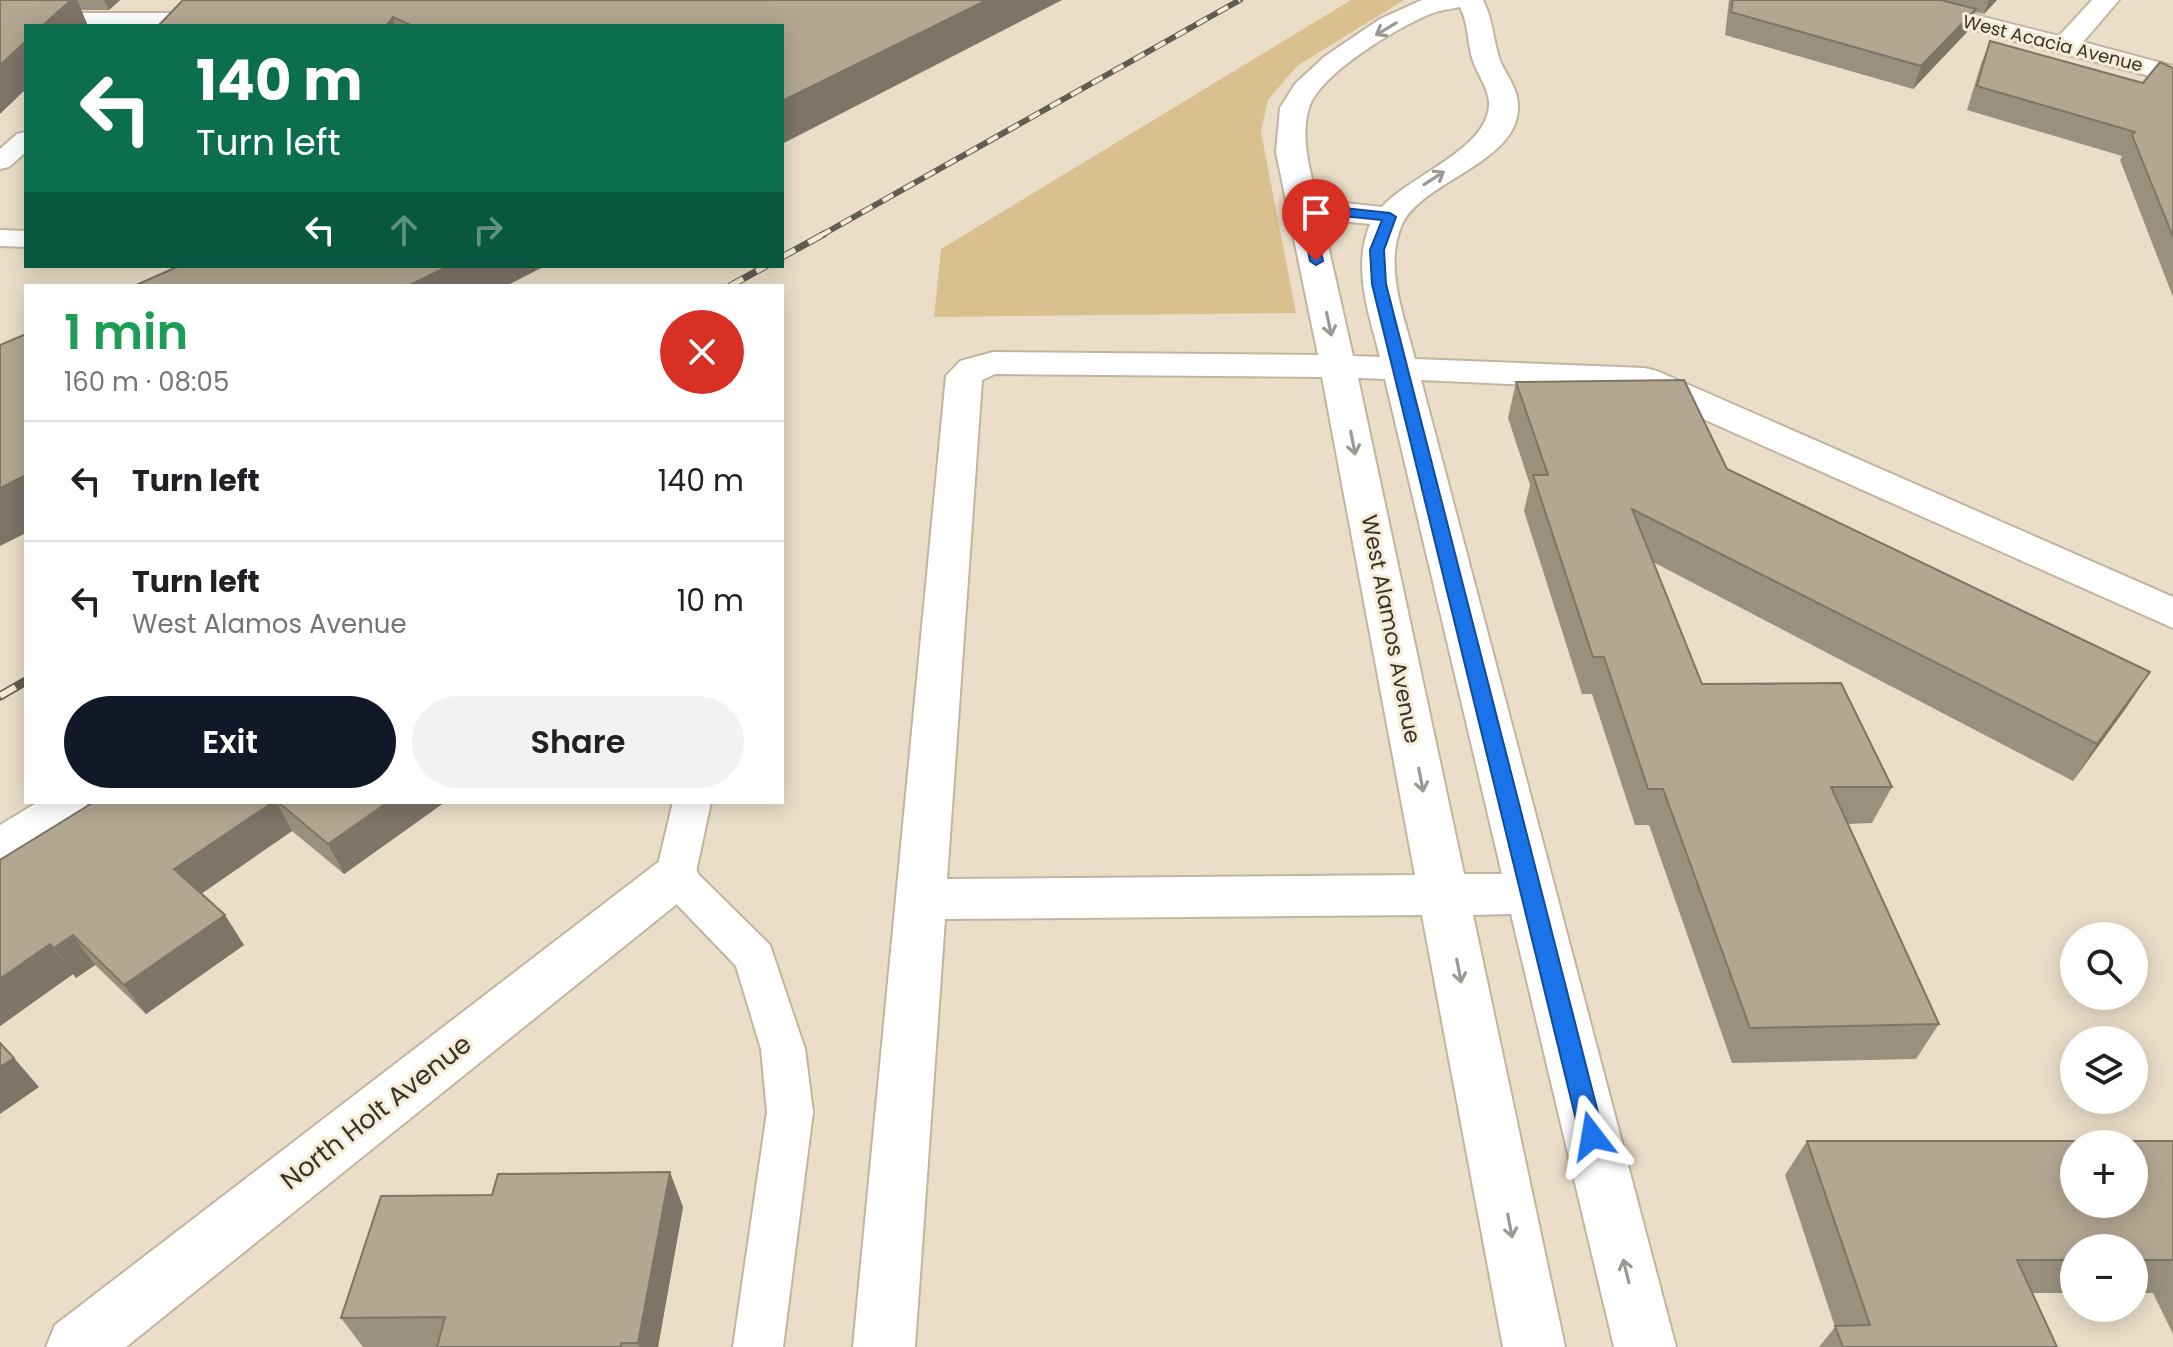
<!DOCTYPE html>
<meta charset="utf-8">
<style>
:root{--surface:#fff;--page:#f2f2f2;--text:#202124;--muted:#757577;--line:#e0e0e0;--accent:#111827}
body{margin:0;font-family:Poppins,sans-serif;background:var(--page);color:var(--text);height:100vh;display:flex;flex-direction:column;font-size:30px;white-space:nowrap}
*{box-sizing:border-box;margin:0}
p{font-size:26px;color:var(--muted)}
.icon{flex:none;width:44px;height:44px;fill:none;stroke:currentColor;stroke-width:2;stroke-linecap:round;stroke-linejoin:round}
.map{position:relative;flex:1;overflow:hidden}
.side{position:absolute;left:24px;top:284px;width:760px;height:520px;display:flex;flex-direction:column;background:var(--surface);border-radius:0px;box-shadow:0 4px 20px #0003}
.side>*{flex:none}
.banner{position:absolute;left:24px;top:24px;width:760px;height:244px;border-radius:0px;box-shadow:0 4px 20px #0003;background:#0b6e4f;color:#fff;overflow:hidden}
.buttons{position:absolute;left:2060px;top:922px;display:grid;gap:16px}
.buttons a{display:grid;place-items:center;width:88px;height:88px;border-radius:50%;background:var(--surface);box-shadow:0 4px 20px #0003;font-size:40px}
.pin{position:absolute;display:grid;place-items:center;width:68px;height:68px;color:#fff;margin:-82px -34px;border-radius:50% 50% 50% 0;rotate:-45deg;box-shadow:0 0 8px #0007}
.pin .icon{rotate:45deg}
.me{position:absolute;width:88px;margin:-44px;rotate:346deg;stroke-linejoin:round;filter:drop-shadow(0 0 6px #0008)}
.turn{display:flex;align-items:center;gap:28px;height:168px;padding:0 40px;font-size:36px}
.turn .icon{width:104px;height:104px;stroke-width:2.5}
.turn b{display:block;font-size:56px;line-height:68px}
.lanes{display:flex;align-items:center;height:76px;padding:0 40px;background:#0003;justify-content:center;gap:40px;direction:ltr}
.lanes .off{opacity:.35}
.round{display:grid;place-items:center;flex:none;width:84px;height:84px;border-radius:42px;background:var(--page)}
.summary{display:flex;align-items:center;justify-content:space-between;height:136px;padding:0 40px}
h1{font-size:48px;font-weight:600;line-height:60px;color:#1e9e55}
.cta{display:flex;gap:16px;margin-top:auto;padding:16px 40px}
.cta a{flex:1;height:92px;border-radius:48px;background:var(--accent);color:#fff;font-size:32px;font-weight:600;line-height:92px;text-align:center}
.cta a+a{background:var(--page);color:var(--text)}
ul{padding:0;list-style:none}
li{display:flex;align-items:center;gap:24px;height:120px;padding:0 40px;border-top:2px solid var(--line)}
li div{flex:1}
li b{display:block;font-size:30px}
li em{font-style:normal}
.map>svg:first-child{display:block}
.green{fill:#dac08f}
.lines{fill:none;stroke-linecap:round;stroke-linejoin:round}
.lane-casing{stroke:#c1b5a0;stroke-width:4}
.street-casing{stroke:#c1b5a0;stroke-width:4}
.lane{fill:#fff;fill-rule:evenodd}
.street{fill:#fff;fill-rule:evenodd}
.rail-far2-casing{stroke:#635d51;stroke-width:6}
.rail-far1-casing{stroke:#635d51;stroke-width:7}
.rail-casing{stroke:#635d51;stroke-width:9}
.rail-far2{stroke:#f7ebd5;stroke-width:4;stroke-dasharray:12;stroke-linecap:butt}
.rail-far1{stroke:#f7ebd5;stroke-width:5;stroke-dasharray:15;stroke-linecap:butt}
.rail{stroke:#f7ebd5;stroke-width:6;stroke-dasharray:18;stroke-linecap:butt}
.wall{fill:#9a907e}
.shaded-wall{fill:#7d7566}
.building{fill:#b3a792;stroke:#7d7566;stroke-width:2;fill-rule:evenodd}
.oneway{stroke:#9b9994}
.route{fill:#1a73e8;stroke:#114b97;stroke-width:2}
.labels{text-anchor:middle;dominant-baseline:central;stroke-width:6;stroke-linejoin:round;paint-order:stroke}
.far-street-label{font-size:18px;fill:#37332a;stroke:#f7ebd5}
.street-label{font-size:22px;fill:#37332a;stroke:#f7ebd5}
.near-street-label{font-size:26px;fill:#37332a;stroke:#f7ebd5}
</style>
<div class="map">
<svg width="2173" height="1347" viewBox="0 0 2173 1347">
<rect width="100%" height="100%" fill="#eadec8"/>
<polygon class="green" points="1351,0 1404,0 1297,66 1268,100 1261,132 1296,313 934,317 941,249"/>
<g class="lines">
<g class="lane-casing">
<g id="lane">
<polygon points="26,132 26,152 9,167 0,169 0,149 17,134"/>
<polygon points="0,230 26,231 26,247 0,246"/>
<polygon points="38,802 88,802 83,812 14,855 0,860 0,825"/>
<polygon points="673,802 711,802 696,872 770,945 805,1049 813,1112 783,1347 733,1347 767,1112 761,1049 736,966 661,888 655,877"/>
</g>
</g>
<g class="street-casing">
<g id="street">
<path d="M1422,0h61c10,20 10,38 16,58 5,14 15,25 18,39 13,65 -98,82 -116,130 -17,42 4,91 14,132l229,9 13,3 516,226v31l-535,-238 -217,-10 255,967h-62l-103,-433 -38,1 92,432h-62l-81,-432 -477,4 -30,428h-62l93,-971 14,-15 33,-9 325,3 -42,-203 4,-44 15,-24 29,-27 56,-38zM1460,7c9,17 7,36 13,54 5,14 15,26 16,41 2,46 -79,73 -107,105l-65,-7c-7,-30 -17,-62 -8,-92 11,-35 88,-80 121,-94 10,-4 20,-5 30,-7zM1322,219l48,5c-18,44 -1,90 10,133l-27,-1zM995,374l327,3 93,498 -468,4 35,-499zM1358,378l27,1 117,495h-38z"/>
<polygon points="1873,0 1916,0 2059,36 2092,0 2119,0 2083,42 2173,66 2173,82 1877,5"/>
<polygon points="0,13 222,13 231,15 235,21 232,26 26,26 26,29 0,29"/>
<polygon points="675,857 693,863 700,877 693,891 126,1347 46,1347 55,1325 657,863"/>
</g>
</g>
<use href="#lane" class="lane"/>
<use href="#street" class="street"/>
<g class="rail-far2-casing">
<polyline id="rail-far2" points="820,236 1240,0"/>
</g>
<g class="rail-far1-casing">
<g id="rail-far1">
<polyline points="782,257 824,234"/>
<polyline points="730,286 766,266"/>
</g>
</g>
<g class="rail-casing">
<polyline id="rail" points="0,696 26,681"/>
</g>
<use href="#rail-far2" class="rail-far2"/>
<use href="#rail-far1" class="rail-far1"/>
<use href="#rail" class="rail"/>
</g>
<g class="wall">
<polygon points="0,0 120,0 109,10 81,10 88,26"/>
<polygon points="183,0 1062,0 782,26 158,26"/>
<polygon points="1729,0 1997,0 1984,14 1975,12 1967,32 1913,89 1725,35"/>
<polygon points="1990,41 2143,83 2173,68 2173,297 2120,160 2122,156 1967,110 1981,64"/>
<polygon points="1516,382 1727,469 2150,672 2126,708 2073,781 1653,562 1702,684 1892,787 1872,823 1847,824 1939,1024 1916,1059 1732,1063 1649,825 1635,825 1592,694 1582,694 1524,511 1530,485 1508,418"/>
<polygon points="94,802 445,802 344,874 292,831 201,893 244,945 146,1014 95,965 76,978 73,974 0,1026 0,860"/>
<polygon points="1807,1141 2173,1141 2173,1334 2153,1293 2134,1293 2134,1248 2074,1248 2074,1293 2032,1293 2057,1347 1819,1347 1835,1327 1785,1175"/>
<polygon points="683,1207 658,1347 363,1347 341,1318"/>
</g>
<g class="shaded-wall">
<polygon points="71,0 77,0 88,26 42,26"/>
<polygon points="104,0 120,0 109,10"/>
<polygon points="987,0 1062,0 782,144 782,101"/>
<polygon points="1989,0 1997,0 1984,14"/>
<polygon points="1976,9 1967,32 1913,89 1921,66"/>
<polygon points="393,17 395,26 386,26"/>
<polygon points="26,41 26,89 0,114 0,65"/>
<polygon points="449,266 545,266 506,286 408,286"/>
<polygon points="26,475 26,533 0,546 0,488"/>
<polygon points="2150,672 2126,708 2073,781 2097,744"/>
<polygon points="273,802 277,802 292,831 194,899 174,869"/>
<polygon points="388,802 445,802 344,874 328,844"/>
<polygon points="225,915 244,945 146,1014 124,985"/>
<polygon points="73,935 95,965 76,978 54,948"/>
<polygon points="50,944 73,974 0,1026 0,979"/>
<polygon points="14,1058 39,1087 0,1114 0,1067"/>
<polygon points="670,1172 683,1207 658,1347 640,1347 638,1343"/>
</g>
<g class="building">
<polygon points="0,0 71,0 42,26 26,26 26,41 0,65"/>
<polygon points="183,0 987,0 782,101 782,26 413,26 393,17 386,26 158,26"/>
<polygon points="1733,0 1941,0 1976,9 1921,66 1731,12"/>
<polygon points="1990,41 2143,83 2160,62 2173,68 2173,237 2132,135 2135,132 1977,86"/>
<polygon points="179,266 449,266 408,286 134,286"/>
<polygon points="26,334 26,475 0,488 0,345"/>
<polygon points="1684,380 1727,469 2150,672 2097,744 1632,509 1702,684 1841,683 1892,787 1831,787 1939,1024 1750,1028 1663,789 1648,789 1604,657 1593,657 1533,475 1548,475 1516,382"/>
<polygon points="94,802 273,802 174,869 225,915 124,985 73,935 54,948 50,944 0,979 0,860"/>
<polygon points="278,802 388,802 328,844"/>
<polygon points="0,1043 14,1058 0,1067"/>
<path d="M1807,1141h366v119h-39v-12h-60v12h-57l40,87h-214l-8,-21 35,-1zM2074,1144h60v60h-60z"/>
<polygon points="670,1172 638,1343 621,1343 621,1347 437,1347 445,1317 341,1318 381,1196 492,1195 498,1174"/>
</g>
<defs><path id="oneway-shaft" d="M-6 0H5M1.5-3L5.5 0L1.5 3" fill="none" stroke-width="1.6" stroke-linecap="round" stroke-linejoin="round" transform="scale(2)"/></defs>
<g class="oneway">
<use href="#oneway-shaft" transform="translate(1386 29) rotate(149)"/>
<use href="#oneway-shaft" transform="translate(1434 178) rotate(-33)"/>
<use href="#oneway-shaft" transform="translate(1329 324) rotate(78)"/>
<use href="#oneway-shaft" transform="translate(1353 443) rotate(79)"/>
<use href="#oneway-shaft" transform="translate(1421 780) rotate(79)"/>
<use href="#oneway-shaft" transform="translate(1459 971) rotate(79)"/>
<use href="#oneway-shaft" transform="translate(1510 1226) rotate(79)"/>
<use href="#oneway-shaft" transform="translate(1626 1271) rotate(-104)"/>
</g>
<polygon class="route" points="1306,204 1390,213 1396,217 1384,250 1386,284 1604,1136 1600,1143 1592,1146 1584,1143 1580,1136 1372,284 1370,250 1382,220 1313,213 1323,261 1316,265 1310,261 1299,208"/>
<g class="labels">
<g class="far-street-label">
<text transform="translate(2053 43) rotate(14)">West Acacia Avenue</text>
</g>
<g class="street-label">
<text transform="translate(1391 629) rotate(79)">West Alamos Avenue</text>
</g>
<g class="near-street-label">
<text transform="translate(376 1112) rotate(-38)">North Holt Avenue</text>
</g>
</g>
</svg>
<div class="buttons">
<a><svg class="icon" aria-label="search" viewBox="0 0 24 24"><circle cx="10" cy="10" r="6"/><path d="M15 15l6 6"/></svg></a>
<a><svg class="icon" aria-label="layers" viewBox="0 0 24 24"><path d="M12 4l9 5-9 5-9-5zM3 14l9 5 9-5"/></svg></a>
<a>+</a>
<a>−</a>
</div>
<div class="pin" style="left:1316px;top:261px;background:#d93025"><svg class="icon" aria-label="arrive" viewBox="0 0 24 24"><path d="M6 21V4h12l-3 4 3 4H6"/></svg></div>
<svg class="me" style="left:1592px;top:1136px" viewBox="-20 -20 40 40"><path d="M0-17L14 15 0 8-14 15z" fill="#1a73e8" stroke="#fff" stroke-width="4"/></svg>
<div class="banner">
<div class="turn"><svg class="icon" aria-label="left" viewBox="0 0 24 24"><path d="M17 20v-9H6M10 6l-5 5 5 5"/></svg><div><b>140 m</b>Turn left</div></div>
<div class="lanes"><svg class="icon" aria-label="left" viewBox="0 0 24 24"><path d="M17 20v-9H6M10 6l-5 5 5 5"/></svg><svg class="icon off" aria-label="ahead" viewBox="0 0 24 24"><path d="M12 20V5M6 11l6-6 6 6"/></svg><svg class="icon off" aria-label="right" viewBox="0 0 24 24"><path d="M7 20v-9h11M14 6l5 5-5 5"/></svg></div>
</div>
<section class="side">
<div class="summary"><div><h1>1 min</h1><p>160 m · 08:05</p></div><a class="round" style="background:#d93025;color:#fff"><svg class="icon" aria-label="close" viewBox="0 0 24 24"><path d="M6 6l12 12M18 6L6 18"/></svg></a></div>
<ul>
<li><svg class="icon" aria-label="left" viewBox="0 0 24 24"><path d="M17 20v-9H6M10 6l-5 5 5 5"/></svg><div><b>Turn left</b></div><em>140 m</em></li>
<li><svg class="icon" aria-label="left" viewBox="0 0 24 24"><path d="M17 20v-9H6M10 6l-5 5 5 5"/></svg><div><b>Turn left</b><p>West Alamos Avenue</p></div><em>10 m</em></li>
</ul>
<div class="cta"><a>Exit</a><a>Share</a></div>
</section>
</div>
